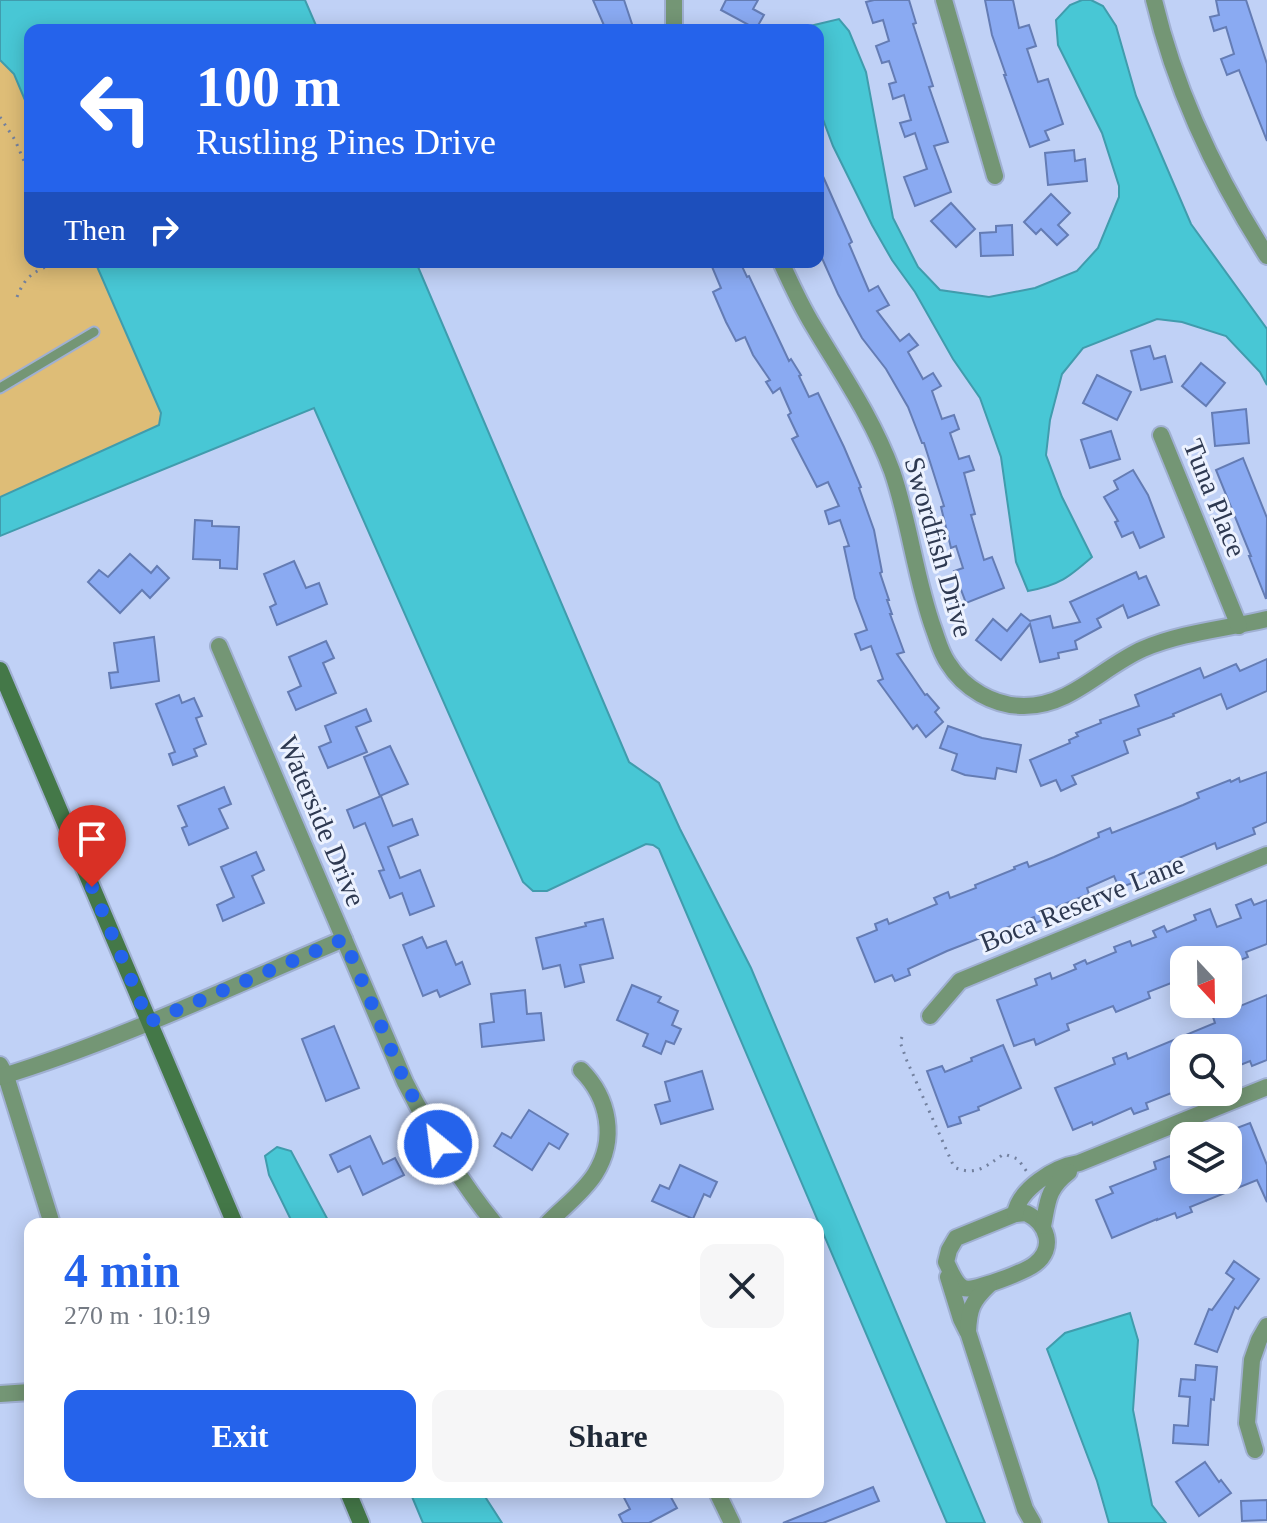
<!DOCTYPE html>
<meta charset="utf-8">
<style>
:root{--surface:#fff;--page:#f6f6f7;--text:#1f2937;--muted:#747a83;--accent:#2563eb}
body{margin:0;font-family:Georgia,serif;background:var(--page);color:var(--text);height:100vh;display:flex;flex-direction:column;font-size:30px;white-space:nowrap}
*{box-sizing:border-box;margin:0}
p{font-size:26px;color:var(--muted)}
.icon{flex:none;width:44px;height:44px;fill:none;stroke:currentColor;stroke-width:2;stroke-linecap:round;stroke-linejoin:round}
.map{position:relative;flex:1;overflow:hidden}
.drawer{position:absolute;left:24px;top:1218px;width:800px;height:280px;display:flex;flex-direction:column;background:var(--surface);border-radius:16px;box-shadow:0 4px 20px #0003}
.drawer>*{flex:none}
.top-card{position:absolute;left:24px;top:24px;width:800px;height:244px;border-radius:16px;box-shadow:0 4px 20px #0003;background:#2563eb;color:#fff;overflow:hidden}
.needle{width:52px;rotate:158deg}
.fabs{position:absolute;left:1170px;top:946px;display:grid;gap:16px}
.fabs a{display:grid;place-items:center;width:72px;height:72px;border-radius:16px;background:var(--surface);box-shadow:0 4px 20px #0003;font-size:40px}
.pin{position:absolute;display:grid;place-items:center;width:68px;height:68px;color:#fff;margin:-82px -34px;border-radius:50% 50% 50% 0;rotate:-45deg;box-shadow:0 0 8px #0007}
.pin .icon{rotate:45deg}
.me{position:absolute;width:88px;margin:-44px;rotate:331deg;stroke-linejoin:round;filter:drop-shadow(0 0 6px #0008)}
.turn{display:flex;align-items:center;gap:28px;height:168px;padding:0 40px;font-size:36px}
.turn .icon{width:104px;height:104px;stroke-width:2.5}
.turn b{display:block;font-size:56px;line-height:68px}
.then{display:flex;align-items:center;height:76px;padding:0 40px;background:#0003;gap:16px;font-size:30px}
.round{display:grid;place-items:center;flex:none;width:84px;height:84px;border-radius:16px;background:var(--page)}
.headline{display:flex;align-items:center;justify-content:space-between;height:136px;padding:0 40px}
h1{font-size:48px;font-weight:700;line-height:60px;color:var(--accent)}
.primary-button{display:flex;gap:16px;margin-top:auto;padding:16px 40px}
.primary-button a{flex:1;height:92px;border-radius:16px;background:var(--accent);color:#fff;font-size:32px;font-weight:700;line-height:92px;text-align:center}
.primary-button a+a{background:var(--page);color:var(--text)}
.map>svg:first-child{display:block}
.green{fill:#debd77}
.water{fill:#48c7d5;stroke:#409cad;stroke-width:2}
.building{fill:#8aaaf2;stroke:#647cb4;stroke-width:2}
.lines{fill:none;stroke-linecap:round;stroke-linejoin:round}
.lane-casing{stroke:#a0b0d2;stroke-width:13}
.street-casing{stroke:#a0b0d2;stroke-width:20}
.secondary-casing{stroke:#a0b0d2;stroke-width:20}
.path{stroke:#73819f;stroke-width:3;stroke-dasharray:2 6;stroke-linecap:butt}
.lane{stroke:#749675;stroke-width:9}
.street{stroke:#749675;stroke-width:16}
.secondary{stroke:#447848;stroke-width:16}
.route{stroke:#2563eb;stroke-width:14;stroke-dasharray:0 25.2}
.labels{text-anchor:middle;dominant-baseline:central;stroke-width:6;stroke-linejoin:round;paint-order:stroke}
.street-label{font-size:28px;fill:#2e3951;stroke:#ecf2ff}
</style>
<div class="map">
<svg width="1267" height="1523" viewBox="0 0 1267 1523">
<rect width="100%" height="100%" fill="#c0d1f6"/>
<polygon class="green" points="0,60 14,74 30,112 30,262 95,262 161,413 159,425 0,497"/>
<g class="water">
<polygon points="0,0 305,0 318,30 30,30 30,112 14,74 0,60"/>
<path d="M1082,0h9l12,6 13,20 20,70 55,128 76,105v56l-7,-13 -34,-36 -44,-14 -25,-3 -74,29 -21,26 -12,46 -4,35 16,42 30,60c-23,20 -32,28 -64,34l-12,-29 -15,-105 -21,-59 -27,-39 -38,-67 -23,-32 -20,-35 -39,-79 -15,-40v-76h-14l6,-4 29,-7 10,12 17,41 27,146 25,49 22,23 49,7 46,-9 42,-17 21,-23 21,-51v-11l-17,-53 -44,-88 -2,-25 14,-15z"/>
<polygon points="95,262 416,262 629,762 659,783 680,829 751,968 985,1523 947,1523 659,849 653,845 646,844 547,891 533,891 523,882 314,408 0,536 0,497 159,425 161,413"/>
<polygon points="277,1147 291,1151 330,1224 293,1224 269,1175 265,1156"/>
<polygon points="1130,1313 1138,1340 1133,1410 1152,1505 1166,1523 1109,1523 1097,1481 1047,1349 1065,1333"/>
<polygon points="410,1492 482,1492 502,1523 423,1523"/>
</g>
<g class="building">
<polygon points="593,0 624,0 634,30 606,30"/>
<polygon points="726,0 758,0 753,9 764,15 756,29 721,10"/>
<polygon points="874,0 909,0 916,23 913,24 933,86 929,87 948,142 934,146 951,192 915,206 904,177 927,169 915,133 905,137 900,123 911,120 904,95 893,99 889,84 896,82 889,61 882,63 876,46 889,41 883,20 873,23 866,2"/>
<polygon points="985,0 1013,0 1019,28 1029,25 1036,46 1027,49 1038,82 1048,79 1063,124 1045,131 1049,140 1030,147 1004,75 1006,75 992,35"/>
<polygon points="1216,0 1246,0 1267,64 1267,141 1239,70 1227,75 1221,59 1234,54 1226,27 1214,31 1210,17 1219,15"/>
<polygon points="1074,150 1075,161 1085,159 1087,181 1048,185 1045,153"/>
<polygon points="818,165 852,242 849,244 869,291 878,286 889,305 877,311 900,341 909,334 918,345 908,352 923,379 933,373 941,386 932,391 942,419 954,415 959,429 950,433 959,459 969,456 974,470 964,473 975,514 971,515 984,560 992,557 1004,588 966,603 954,571 963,568 956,546 951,548 941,507 944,506 924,443 922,443 908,407 886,369 862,338 838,294 821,256 818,258"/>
<polygon points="1051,194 1070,213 1058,225 1068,235 1057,245 1041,229 1036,234 1024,222"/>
<polygon points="951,203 975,229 956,247 931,221"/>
<polygon points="1012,225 1013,255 981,256 980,233 996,232 996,226"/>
<polygon points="710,262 740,262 747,277 749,276 789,361 791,359 801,375 799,376 809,397 818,393 844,447 861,487 859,488 874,530 882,572 880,573 889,600 887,600 892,614 890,614 904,652 897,654 925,695 927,694 939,708 935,712 943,722 926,737 917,725 913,729 878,681 883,679 871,646 861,650 855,634 867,630 855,598 844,547 849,546 840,520 829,524 825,511 839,506 828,482 817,487 792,439 798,436 788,415 791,413 780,388 773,393 766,382 770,380 753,355 745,337 736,341 726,322 713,292 721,288"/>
<polygon points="1150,346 1154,359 1165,356 1172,382 1141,390 1131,351"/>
<polygon points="1201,363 1225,383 1206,406 1182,386"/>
<polygon points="1097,375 1131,392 1117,420 1083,403"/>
<polygon points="1246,409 1249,443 1215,446 1212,413"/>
<polygon points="1111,431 1120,459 1090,468 1081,440"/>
<polygon points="1243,458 1267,518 1266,599 1249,556 1251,556 1216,470"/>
<polygon points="1133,470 1148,495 1164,537 1140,548 1133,532 1122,537 1115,522 1118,521 1104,497 1118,489 1114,481"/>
<polygon points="195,520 212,521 212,526 239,527 237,569 220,568 220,560 193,559"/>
<polygon points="130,554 151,573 157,566 169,578 150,598 142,590 120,613 88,582 99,570 108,577"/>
<polygon points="294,561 306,588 319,583 327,604 277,625 270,607 276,604 264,574"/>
<polygon points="1136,572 1139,579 1146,576 1159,605 1128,618 1123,605 1097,619 1101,627 1075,641 1077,649 1058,653 1059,658 1040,662 1030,624 1001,660 976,640 993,619 1007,631 1021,614 1030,621 1050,616 1053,628 1080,622 1070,602"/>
<polygon points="154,637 159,681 111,688 109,673 118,672 114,643"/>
<polygon points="326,641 334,658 323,663 336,693 296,710 288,692 301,686 289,657"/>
<polygon points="1267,659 1267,691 1227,709 1221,694 1173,714 1174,716 1138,729 1140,735 1124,741 1128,753 1072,776 1076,784 1061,791 1056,780 1041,786 1030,760 1070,743 1069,740 1078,736 1076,733 1101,723 1100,720 1139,706 1135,695 1200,668 1204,678 1236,664 1240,671"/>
<polygon points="179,695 182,703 194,698 202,716 196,718 206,744 194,749 197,756 173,765 169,754 175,752 156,704"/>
<polygon points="366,709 371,721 356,727 367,752 328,768 319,747 331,742 325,726"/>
<polygon points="948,726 982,738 1021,745 1016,772 997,768 995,779 965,775 952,770 957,754 940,748"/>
<polygon points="390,746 408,784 380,796 364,757"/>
<polygon points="1267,772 1267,822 1253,828 1255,834 1217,849 1215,843 1133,877 1135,882 1119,888 1114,876 1087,888 1089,894 1049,910 1052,916 1036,923 1034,917 947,951 908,969 910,975 895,981 892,975 875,982 857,938 877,930 875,924 887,919 889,924 937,904 934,898 948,892 950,898 976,888 975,885 1015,869 1014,867 1027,862 1029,867 1054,857 1099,837 1098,833 1110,828 1112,833 1183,805 1199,798 1197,793 1230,780 1231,782 1239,778 1240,782"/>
<polygon points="224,787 231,804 219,809 228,828 189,845 182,828 187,826 178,806"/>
<polygon points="381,796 393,826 412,819 418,835 388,847 400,878 420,870 434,906 410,915 402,893 390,898 379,871 384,870 365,823 354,828 347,810"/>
<polygon points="256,852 264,870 252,876 264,903 223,921 217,905 234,897 221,867"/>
<polygon points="1251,899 1254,905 1267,900 1267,944 1246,952 1248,957 1228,965 1228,960 1184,960 1184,978 1148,992 1150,998 1116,1012 1113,1006 1067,1024 1069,1030 1036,1045 1034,1039 1014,1046 997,1000 1037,985 1035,979 1050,973 1052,979 1076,969 1074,965 1085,960 1087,964 1116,952 1114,947 1130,941 1132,946 1156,937 1153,931 1164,926 1167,932 1196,920 1194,915 1210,909 1217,927 1241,918 1236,905"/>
<polygon points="603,919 613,958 580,965 584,982 565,987 560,965 543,969 536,938 586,926 585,923"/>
<polygon points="422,937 427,948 446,941 456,965 462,962 470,984 440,997 437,990 423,996 403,945"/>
<polygon points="632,985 661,997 658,1002 678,1011 672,1025 681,1029 674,1044 666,1041 661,1054 643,1046 648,1034 617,1020"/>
<polygon points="525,990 527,1014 541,1013 544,1040 482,1047 480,1024 494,1022 491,994"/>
<polygon points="1267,995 1267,1060 1252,1066 1250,1061 1233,1068 1228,1055 1228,1048 1184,1048 1184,1088 1146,1103 1148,1109 1134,1114 1131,1108 1093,1125 1092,1122 1073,1130 1055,1088 1115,1064 1113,1058 1126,1053 1128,1059 1215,1023 1213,1017"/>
<polygon points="334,1026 359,1088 326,1101 302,1039"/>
<polygon points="1003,1045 1021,1088 978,1107 979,1110 959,1117 961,1123 948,1127 927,1071 942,1066 945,1072 972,1061 971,1058"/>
<polygon points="702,1071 713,1109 661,1124 655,1105 670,1101 665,1082"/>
<polygon points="529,1110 568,1134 559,1149 549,1143 532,1170 494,1146 502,1133 511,1138"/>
<polygon points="1250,1123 1267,1165 1267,1202 1257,1180 1190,1207 1192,1212 1177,1218 1175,1213 1157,1220 1157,1219 1112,1238 1096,1200 1113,1193 1110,1187 1156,1169 1154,1162 1170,1156 1176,1171 1184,1168 1184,1180 1235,1180 1228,1163 1228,1139 1237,1136 1234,1129"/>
<polygon points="370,1136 383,1164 395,1158 404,1175 363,1195 350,1166 338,1172 330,1155"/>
<polygon points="680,1165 717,1182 710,1197 704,1194 693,1219 652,1201 660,1185 669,1189"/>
<polygon points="1234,1261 1259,1279 1238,1309 1235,1307 1217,1352 1195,1344 1209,1309 1212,1310 1234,1279 1226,1273"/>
<polygon points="1196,1365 1217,1367 1214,1400 1211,1399 1208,1445 1173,1443 1174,1425 1188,1426 1190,1397 1179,1396 1181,1379 1195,1380"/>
<polygon points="1205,1462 1219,1482 1221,1480 1231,1493 1199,1516 1176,1482"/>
<polygon points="873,1487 879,1501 823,1523 783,1523"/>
<polygon points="621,1492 668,1492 677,1508 649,1523 623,1523 619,1515 630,1509"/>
<polygon points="1267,1500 1267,1520 1242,1521 1241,1501"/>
</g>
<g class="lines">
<g class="lane-casing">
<polyline id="lane" points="0,388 94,332"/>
</g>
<g class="street-casing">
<g id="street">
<polyline points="944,0 995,176"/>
<path d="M1154,0c22,93 62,176 113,256"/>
<polyline points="674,30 674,0"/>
<path d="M781,262c10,22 20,44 33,65 28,47 59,92 78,144 18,52 23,107 42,159 4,11 7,23 14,33 16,26 46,43 76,43 47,0 78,-39 119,-57 40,-17 82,-20 124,-30"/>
<polyline points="1161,435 1239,626"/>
<path d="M219,646l186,436c26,51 54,98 90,142"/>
<polyline points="930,1016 960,981 1267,855"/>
<polyline points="0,1065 6,1076 52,1224"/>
<path d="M0,1077c118,-36 230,-90 344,-138"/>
<path d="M1026,1213c21,10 30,35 9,51 -9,7 -61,28 -71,24 -9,-3 -14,-19 -18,-26l3,-12 7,-12 59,-24z"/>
<path d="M1015,1214c4,-25 39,-47 64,-51l188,-76"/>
<path d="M547,1224c15,-16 36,-31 48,-50 22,-35 14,-76 -14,-104"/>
<path d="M1043,1226c5,-25 4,-37 26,-54"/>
<polyline points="948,1277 961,1319 967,1331"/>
<path d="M989,1285c-17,16 -20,24 -21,47l57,177 8,14"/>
<polyline points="0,1394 30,1392"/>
<polyline points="1255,1450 1247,1423 1252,1360 1259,1340 1267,1326"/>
<polyline points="717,1492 732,1523"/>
</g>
</g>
<g class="secondary-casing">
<g id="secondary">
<polyline points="0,670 235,1224"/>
<polyline points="348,1492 361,1523"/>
</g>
</g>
<g class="path">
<polyline points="0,117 15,140 30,175"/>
<path d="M17,297c9,-23 18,-25 39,-35"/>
<path d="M902,1037l-2,5 7,19 47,106c22,10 32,-1 50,-13l14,5 9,13"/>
</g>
<use href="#lane" class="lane"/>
<use href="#street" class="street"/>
<use href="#secondary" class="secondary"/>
</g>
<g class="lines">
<polyline class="route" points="92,887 149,1022 344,939 405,1082 438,1144"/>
</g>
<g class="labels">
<g class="street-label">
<text transform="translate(1215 498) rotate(68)">Tuna Place</text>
<text transform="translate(939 547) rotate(74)">Swordfish Drive</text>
<text transform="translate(322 821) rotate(67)">Waterside Drive</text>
<text transform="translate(1082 903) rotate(-22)">Boca Reserve Lane</text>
</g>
</g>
</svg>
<div class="fabs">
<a><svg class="needle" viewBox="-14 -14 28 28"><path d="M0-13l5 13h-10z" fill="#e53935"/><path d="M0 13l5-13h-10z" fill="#747a83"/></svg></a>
<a><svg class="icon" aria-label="search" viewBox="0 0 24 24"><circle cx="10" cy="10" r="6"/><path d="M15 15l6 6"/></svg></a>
<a><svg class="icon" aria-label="layers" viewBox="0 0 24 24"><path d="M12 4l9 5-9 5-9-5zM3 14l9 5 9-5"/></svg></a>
</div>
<div class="pin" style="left:92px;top:887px;background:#d93025"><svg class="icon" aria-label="arrive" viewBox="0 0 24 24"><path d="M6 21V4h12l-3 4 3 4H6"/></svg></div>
<svg class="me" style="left:438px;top:1144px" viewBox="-20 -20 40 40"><circle r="17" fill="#2563eb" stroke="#fff" stroke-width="3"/><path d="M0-11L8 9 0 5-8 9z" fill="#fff"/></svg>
<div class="top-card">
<div class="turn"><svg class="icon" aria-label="left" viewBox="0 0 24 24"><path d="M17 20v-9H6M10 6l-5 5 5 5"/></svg><div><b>100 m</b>Rustling Pines Drive</div></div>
<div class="then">Then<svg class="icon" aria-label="right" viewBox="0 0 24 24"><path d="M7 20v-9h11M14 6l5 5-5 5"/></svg></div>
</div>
<section class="drawer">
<div class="headline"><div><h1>4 min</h1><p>270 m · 10:19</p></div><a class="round"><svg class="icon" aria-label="close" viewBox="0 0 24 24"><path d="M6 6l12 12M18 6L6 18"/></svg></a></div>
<div class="primary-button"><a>Exit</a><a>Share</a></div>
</section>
</div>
